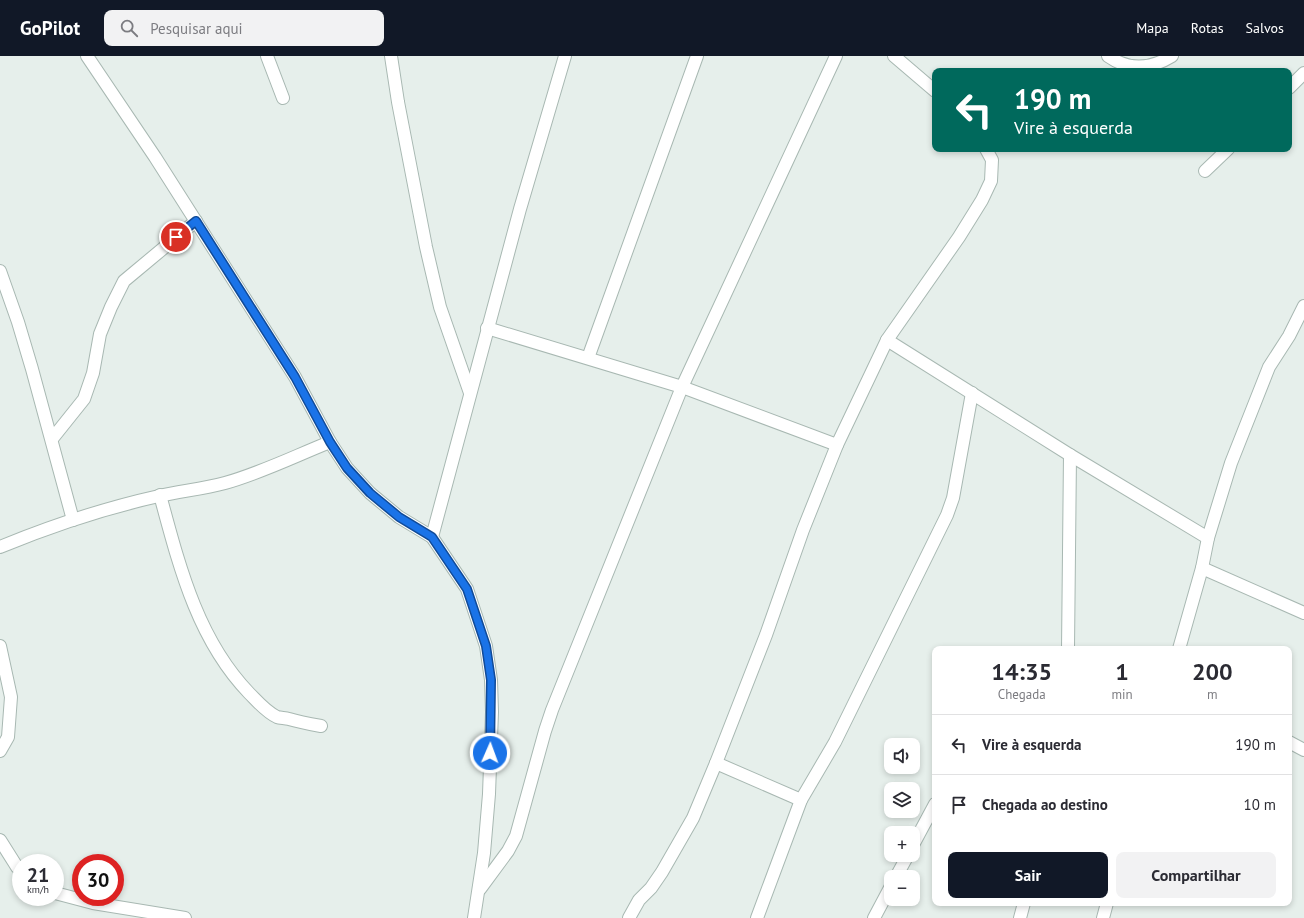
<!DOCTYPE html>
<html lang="pt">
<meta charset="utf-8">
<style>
:root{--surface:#fff;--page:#f2f2f3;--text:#2b2b33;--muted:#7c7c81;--line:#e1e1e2;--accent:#111827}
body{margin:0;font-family:"PT Sans",sans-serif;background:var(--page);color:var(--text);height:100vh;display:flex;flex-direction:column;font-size:15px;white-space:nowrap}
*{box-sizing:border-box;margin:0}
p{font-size:13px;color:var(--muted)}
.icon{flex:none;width:22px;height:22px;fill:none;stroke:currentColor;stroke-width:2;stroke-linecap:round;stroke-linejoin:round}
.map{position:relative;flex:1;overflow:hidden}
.side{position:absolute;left:932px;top:590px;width:360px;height:260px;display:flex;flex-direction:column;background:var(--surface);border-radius:8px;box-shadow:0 2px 6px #0003}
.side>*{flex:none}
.top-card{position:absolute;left:932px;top:12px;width:360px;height:84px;border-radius:8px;box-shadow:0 2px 6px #0003;background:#00695c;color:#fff;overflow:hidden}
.controls{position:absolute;left:884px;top:682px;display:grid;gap:8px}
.controls a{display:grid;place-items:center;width:36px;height:36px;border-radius:8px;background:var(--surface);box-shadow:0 2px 6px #0003;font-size:20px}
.speed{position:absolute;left:12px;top:798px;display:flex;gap:8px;font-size:20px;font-weight:700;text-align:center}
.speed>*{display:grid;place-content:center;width:52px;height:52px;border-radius:50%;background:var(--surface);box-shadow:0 2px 6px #0003;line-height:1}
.speed small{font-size:10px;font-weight:400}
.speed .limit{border:6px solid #d22;background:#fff;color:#111}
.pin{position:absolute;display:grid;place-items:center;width:34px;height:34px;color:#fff;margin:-17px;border:2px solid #fff;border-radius:50%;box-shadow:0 1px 4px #0007}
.me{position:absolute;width:44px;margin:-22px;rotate:2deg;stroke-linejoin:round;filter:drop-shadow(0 0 3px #0008)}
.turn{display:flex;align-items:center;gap:14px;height:84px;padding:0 16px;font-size:18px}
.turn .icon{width:52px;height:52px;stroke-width:2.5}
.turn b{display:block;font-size:28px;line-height:34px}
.eta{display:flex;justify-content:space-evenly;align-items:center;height:68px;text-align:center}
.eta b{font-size:24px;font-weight:700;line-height:28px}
.action{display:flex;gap:8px;margin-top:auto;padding:8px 16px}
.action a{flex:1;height:46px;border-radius:8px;background:var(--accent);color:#fff;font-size:16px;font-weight:700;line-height:46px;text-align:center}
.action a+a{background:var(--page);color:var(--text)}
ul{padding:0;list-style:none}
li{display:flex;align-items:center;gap:12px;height:60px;padding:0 16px;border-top:1px solid var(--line)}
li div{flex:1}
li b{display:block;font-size:15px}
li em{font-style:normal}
header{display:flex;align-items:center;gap:24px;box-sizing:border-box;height:56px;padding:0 20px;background:var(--accent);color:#fff}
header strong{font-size:19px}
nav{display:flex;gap:22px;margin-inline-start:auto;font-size:14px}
.search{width:280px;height:36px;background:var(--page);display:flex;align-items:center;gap:10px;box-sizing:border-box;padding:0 14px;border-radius:8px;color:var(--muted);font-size:15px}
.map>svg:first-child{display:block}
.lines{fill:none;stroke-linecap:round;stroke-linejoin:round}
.minor-casing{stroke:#a8b8b2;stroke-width:14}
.minor{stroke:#fff;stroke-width:12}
.route-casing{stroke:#114b97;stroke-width:10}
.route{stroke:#1a73e8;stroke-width:7}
</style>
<header>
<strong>GoPilot</strong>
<div class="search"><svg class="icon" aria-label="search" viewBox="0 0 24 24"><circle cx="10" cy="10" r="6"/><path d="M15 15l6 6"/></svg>Pesquisar aqui</div>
<nav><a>Mapa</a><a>Rotas</a><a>Salvos</a></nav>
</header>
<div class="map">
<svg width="1304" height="862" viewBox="0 0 1304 862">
<rect width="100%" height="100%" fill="#e6efeb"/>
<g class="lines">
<g class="minor-casing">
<g id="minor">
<polyline points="87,0 155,101 295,321 330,386 347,412 370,437 399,461 432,481 467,533 486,590 491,624 492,656 489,738 484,797 474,862"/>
<polyline points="267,0 283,42"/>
<polyline points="391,0 398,46 426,191 440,251 470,337"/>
<polyline points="894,0 935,35"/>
<path d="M1108,0c21,15 43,13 64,0"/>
<polyline points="1289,32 1304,17"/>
<polyline points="986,93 992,104 991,125 982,144 959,181 887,284 1070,399 1208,482"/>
<polyline points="1205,115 1228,93"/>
<polyline points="0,215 18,266 32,313 73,464"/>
<polyline points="487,272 682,331 837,389"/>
<polyline points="588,302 697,0"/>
<polyline points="52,383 84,343 93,317 100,278 111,251 124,225 196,165"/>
<path d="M160,439c19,70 37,144 89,198 8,8 17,19 28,24 3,1 8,1 12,2 10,3 21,5 32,7"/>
<polyline points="432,481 520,153 565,0"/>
<path d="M0,491c51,-21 105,-39 159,-51 22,-5 44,-7 66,-13 36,-10 70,-27 105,-41"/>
<polyline points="1202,512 1304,557"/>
<polyline points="0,590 11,641 8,681 0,695"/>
<polyline points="1068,593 1070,399"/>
<polyline points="1179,593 1202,512 1208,482 1231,407 1269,311 1289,280 1304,250"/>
<polyline points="1289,686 1304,694"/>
<polyline points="716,707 801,744"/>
<polyline points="0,784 17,811 21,815"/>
<polyline points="913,789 935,748"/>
<polyline points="896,821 908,799"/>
<polyline points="480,833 508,795 516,780 545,675 552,654 682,331 836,0"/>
<polyline points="55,837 93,847 185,862"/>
<polyline points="629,862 639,844 651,832 662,816 693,762 716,707 766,579 803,474 837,389 887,284"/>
<polyline points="757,862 801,744 835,686 947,459 953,442 972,337"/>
<polyline points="874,862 891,830"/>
<polyline points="1020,862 1024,847"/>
<polyline points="1103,862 1107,847"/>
</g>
</g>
<use href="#minor" class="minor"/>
</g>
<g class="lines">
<g class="route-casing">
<polyline id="route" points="176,181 196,165 295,321 330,386 347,412 370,437 399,461 432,481 467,533 486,590 491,624 490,697"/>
</g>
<use href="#route" class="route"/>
</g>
</svg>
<div class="controls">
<a><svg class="icon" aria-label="sound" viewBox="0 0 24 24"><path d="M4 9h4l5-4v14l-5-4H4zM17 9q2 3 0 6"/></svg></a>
<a><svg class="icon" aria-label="layers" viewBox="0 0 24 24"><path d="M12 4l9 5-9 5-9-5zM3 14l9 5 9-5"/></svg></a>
<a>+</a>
<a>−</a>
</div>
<div class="speed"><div>21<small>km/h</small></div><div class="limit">30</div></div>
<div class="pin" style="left:176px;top:181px;background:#d93025"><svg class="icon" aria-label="arrive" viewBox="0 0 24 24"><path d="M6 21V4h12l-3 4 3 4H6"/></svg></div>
<svg class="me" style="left:490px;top:697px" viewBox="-20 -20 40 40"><circle r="17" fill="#1a73e8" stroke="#fff" stroke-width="3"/><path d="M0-11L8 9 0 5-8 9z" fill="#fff"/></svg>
<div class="top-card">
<div class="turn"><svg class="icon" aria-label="left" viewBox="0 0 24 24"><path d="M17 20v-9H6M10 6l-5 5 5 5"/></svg><div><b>190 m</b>Vire à esquerda</div></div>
</div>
<section class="side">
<div class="eta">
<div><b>14:35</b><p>Chegada</p></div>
<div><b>1</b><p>min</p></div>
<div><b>200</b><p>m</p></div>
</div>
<ul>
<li><svg class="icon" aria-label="left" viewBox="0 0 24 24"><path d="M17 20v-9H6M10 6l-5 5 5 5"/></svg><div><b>Vire à esquerda</b></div><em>190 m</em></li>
<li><svg class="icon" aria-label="arrive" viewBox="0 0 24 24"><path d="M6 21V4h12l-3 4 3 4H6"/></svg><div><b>Chegada ao destino</b></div><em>10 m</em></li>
</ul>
<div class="action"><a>Sair</a><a>Compartilhar</a></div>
</section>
</div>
